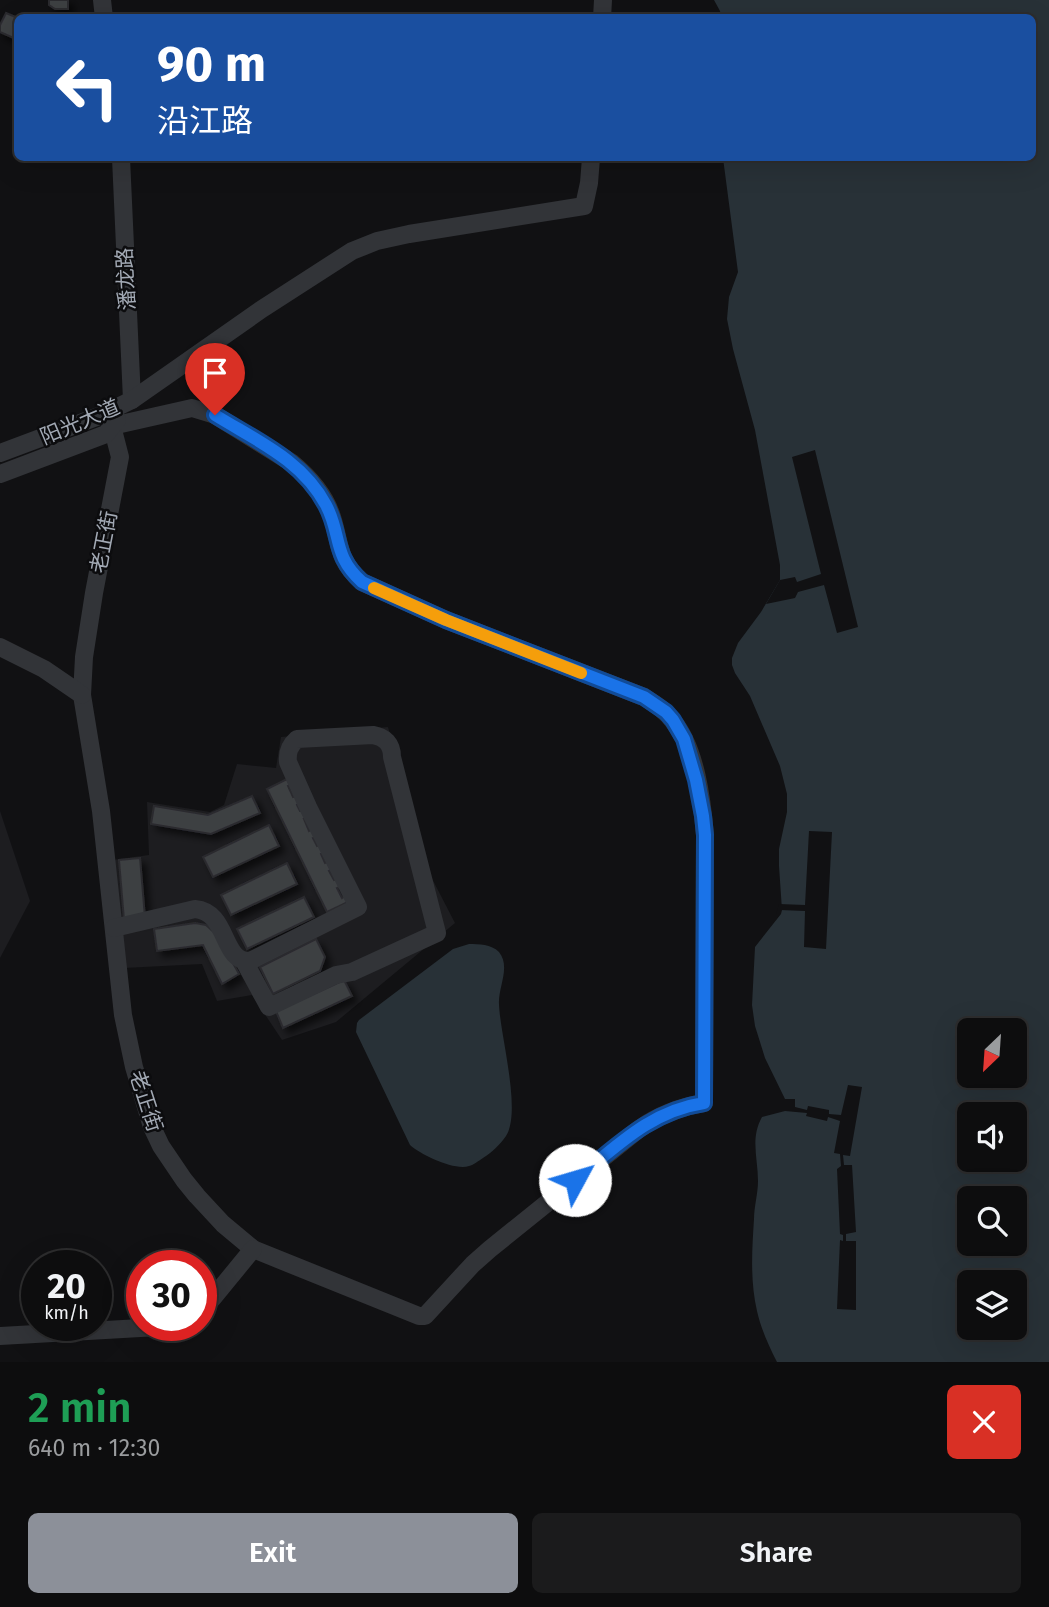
<!DOCTYPE html>
<meta charset="utf-8">
<style>
:root{--surface:#0d0d0e;--page:#1b1b1c;--text:#f1f3f6;--muted:#9a9c9e;--line:#2d2d2e;--accent:#8c9099}
body{margin:0;font-family:"Fira Sans","Noto Sans SC",sans-serif;background:var(--page);color:var(--text);height:100vh;display:flex;flex-direction:column;font-size:26px;white-space:nowrap}
*{box-sizing:border-box;margin:0}
p{font-size:23px;color:var(--muted)}
.icon{flex:none;width:38px;height:38px;fill:none;stroke:currentColor;stroke-width:2;stroke-linecap:round;stroke-linejoin:round}
.map{position:relative;height:1362px;overflow:hidden}
.details{display:flex;flex-direction:column;background:var(--surface);flex:1}
.details>*{flex:none}
.top-card{position:absolute;left:14px;top:14px;width:1022px;height:147px;border-radius:10px;box-shadow:0 7px 28px #0002,0 0 0 2px var(--line);background:#1a4fa0;color:#fff;overflow:hidden}
.needle{width:46px;rotate:205deg}
.controls{position:absolute;left:957px;top:1018px;display:grid;gap:14px}
.controls a{display:grid;place-items:center;width:70px;height:70px;border-radius:10px;background:var(--surface);box-shadow:0 7px 28px #0002,0 0 0 2px var(--line);font-size:35px}
.speed{position:absolute;left:21px;top:1250px;display:flex;gap:14px;font-size:35px;font-weight:700;text-align:center}
.speed>*{display:grid;place-content:center;width:91px;height:91px;border-radius:50%;background:var(--surface);box-shadow:0 7px 28px #0002,0 0 0 2px var(--line);line-height:1}
.speed small{font-size:18px;font-weight:400}
.speed .limit{border:10px solid #d22;background:#fff;color:#111}
.pin{position:absolute;display:grid;place-items:center;width:60px;height:60px;color:#fff;margin:-72px -30px;border-radius:50% 50% 50% 0;rotate:-45deg;box-shadow:0 0 7px #0007}
.pin .icon{rotate:45deg}
.me{position:absolute;width:77px;margin:-38px;rotate:51deg;stroke-linejoin:round;filter:drop-shadow(0 0 5px #0008)}
.turn{display:flex;align-items:center;gap:24px;height:147px;padding:0 28px;font-size:32px}
.turn .icon{width:91px;height:91px;stroke-width:2.5}
.turn b{display:block;font-size:49px;line-height:60px}
.round{display:grid;place-items:center;flex:none;width:74px;height:74px;border-radius:10px;background:var(--page)}
.summary{display:flex;align-items:center;justify-content:space-between;height:119px;padding:0 28px}
h1{font-size:42px;font-weight:600;line-height:52px;color:#1e9e55}
.action{display:flex;gap:14px;margin-top:auto;padding:14px 28px}
.action a{flex:1;height:80px;border-radius:10px;background:var(--accent);color:#fff;font-size:28px;font-weight:600;line-height:80px;text-align:center}
.action a+a{background:var(--page);color:var(--text)}
.map>svg:first-child{display:block}
.built{fill:#1d1d20}
.water{fill:#283137;fill-rule:evenodd}
.pier{fill:#111113}
.building{fill:#3d3f43;stroke:#2b2b2f;stroke-width:2;filter:url(#shadow)}
.lines{fill:none;stroke-linecap:round;stroke-linejoin:round}
.minor{stroke:#323438;stroke-width:18}
.route-casing{stroke:#114b97;stroke-width:18}
.route{stroke:#1a73e8;stroke-width:12}
.slow{stroke:#f59e0b;stroke-width:12}
.labels{text-anchor:middle;dominant-baseline:central;stroke-width:5;stroke-linejoin:round;paint-order:stroke}
.street-label{font-size:21px;fill:#a2a9b4;stroke:#0c0c0e}
</style>
<div class="map">
<svg width="1049" height="1362" viewBox="0 0 1049 1362">
<defs>
<filter id="shadow"><feDropShadow dx="5.5" dy="5.5" stdDeviation="3.5" flood-color="#0009"/></filter>
</defs>
<rect width="100%" height="100%" fill="#111113"/>
<g class="built">
<polygon points="388,727 425,865 455,923 336,1022 282,1040 252,995 217,1001 202,964 124,968 112,860 149,855 147,802 210,812 224,805 237,764 276,768 281,737"/>
<polygon points="0,811 30,901 0,958"/>
</g>
<g class="water">
<path d="M714,0h335v1362h-272c-8,-16 -16,-33 -20,-51 -7,-30 -5,-61 -3,-92 0,-13 4,-25 4,-38 0,-22 -8,-43 4,-64l23,-6v-12l-20,-41 -10,-32 -3,-21 3,-58 26,-33 1,-4 -3,-44v-17l8,-37v-18l-7,-28 -30,-70 -15,-23 -3,-8v-7l6,-15 23,-31 19,-32v-15l-25,-135 -22,-81 -6,-30 2,-22 9,-25 -15,-114h309v-140l-311,-1 -1,-6zM970,1031h45v45h-45zM970,1115h45v45h-45zM970,1199h45v45h-45zM970,1283h45v45h-45z"/>
<path d="M469,944c10,0 22,0 30,8 12,15 -1,35 0,52 1,31 23,107 7,132 -6,9 -15,17 -23,22 -5,3 -9,7 -14,8 -14,5 -48,-11 -59,-21l-54,-113 1,-9 2,-3 94,-71z"/>
</g>
<g class="pier">
<polygon points="815,450 858,627 837,633 824,585 798,592 795,598 766,604 780,580 795,577 797,582 821,574 792,457"/>
<polygon points="809,831 832,832 826,949 804,947 805,911 780,910 780,914 776,914 779,904 805,905"/>
<polygon points="848,1085 862,1087 850,1156 843,1155 844,1165 852,1165 856,1232 846,1234 846,1241 856,1241 856,1310 837,1309 840,1240 843,1241 843,1235 840,1234 837,1169 841,1166 840,1154 834,1153 840,1121 828,1117 827,1121 806,1116 807,1113 785,1111 785,1099 795,1099 795,1107 807,1110 808,1106 829,1110 829,1114 841,1115"/>
</g>
<g class="building">
<polygon points="49,0 68,0 68,9 55,9 49,5"/>
<polygon points="6,13 18,18 18,40 0,32 0,25"/>
<polygon points="287,779 290,785 288,786 293,797 295,796 299,804 297,805 300,811 302,811 306,819 304,819 309,831 312,829 316,837 313,838 317,846 319,845 323,853 321,854 325,863 327,862 331,870 329,871 334,880 336,879 340,887 337,888 342,898 345,896 348,902 327,912 267,789"/>
<polygon points="252,796 260,813 211,834 151,824 154,806 208,815"/>
<polygon points="269,825 279,846 213,877 203,857"/>
<polygon points="140,858 145,918 124,920 119,860"/>
<polygon points="287,863 297,884 231,915 221,895"/>
<polygon points="304,897 314,917 247,949 237,929"/>
<polygon points="195,923 206,925 218,936 239,974 222,984 203,945 157,951 154,929"/>
<polygon points="316,939 325,957 320,971 273,994 260,967"/>
<polygon points="344,980 352,996 283,1028 276,1011"/>
</g>
<g class="lines">
<g class="minor">
<polyline points="102,0 104,18"/>
<polyline points="602,18 603,0"/>
<polyline points="121,158 132,400"/>
<path d="M192,408l23,7 77,48c17,14 33,32 40,54 9,28 5,43 30,65l84,38 198,77c11,7 21,13 29,24 23,28 29,79 32,114l-1,268c-25,4 -45,12 -65,26l-149,120 -17,15 -48,52h-6l-166,-67 -30,-25 -26,-28 -13,-16 -23,-34 -9,-19 -18,-60 -11,-52 -22,-204 -19,-116 2,-38 10,-64 26,-136 -8,-31z"/>
<polyline points="0,453 99,416 132,400 262,309 352,251 377,241 409,234 584,206 589,183 591,158"/>
<polyline points="0,474 106,434 117,420"/>
<polyline points="0,647 44,669 82,695"/>
<path d="M114,928l81,-19c34,3 26,53 55,52l108,-54 -50,-100 -20,-45c-1,-9 1,-16 9,-23l76,-4c12,2 19,9 19,22l45,176 -85,39 -16,3 -67,32 -25,-46"/>
<polyline points="201,1307 212,1299 253,1249"/>
<polyline points="0,1336 158,1327 165,1325"/>
</g>
</g>
<g class="lines">
<g class="route-casing">
<path id="route" d="M215,415c42,26 87,45 111,90 16,30 6,50 36,77l84,38 198,77 22,15 7,8 11,19 12,41 7,36 2,19 -1,268c-54,8 -88,44 -129,77"/>
</g>
<use href="#route" class="route"/>
<polyline class="slow" points="374,588 446,620 581,673"/>
</g>
<g class="labels">
<g class="street-label">
<text transform="translate(126 279) rotate(-93)">潘龙路</text>
<text transform="translate(80 422) rotate(-23)">阳光大道</text>
<text transform="translate(104 542) rotate(-79)">老正街</text>
<text transform="translate(146 1101) rotate(72)">老正街</text>
</g>
</g>
</svg>
<div class="controls">
<a><svg class="needle" viewBox="-14 -14 28 28"><path d="M0-13l5 13h-10z" fill="#e53935"/><path d="M0 13l5-13h-10z" fill="#9a9c9e"/></svg></a>
<a><svg class="icon" aria-label="sound" viewBox="0 0 24 24"><path d="M4 9h4l5-4v14l-5-4H4zM17 9q2 3 0 6"/></svg></a>
<a><svg class="icon" aria-label="search" viewBox="0 0 24 24"><circle cx="10" cy="10" r="6"/><path d="M15 15l6 6"/></svg></a>
<a><svg class="icon" aria-label="layers" viewBox="0 0 24 24"><path d="M12 4l9 5-9 5-9-5zM3 14l9 5 9-5"/></svg></a>
</div>
<div class="speed"><div>20<small>km/h</small></div><div class="limit">30</div></div>
<div class="pin" style="left:215px;top:415px;background:#d93025"><svg class="icon" aria-label="arrive" viewBox="0 0 24 24"><path d="M6 21V4h12l-3 4 3 4H6"/></svg></div>
<svg class="me" style="left:575px;top:1180px" viewBox="-20 -20 40 40"><circle r="19" fill="#fff"/><path d="M0-13L10 11 0 6-10 11z" fill="#1a73e8"/></svg>
<div class="top-card">
<div class="turn"><svg class="icon" aria-label="left" viewBox="0 0 24 24"><path d="M17 20v-9H6M10 6l-5 5 5 5"/></svg><div><b>90 m</b>沿江路</div></div>
</div>
</div>
<section class="details">
<div class="summary"><div><h1>2 min</h1><p>640 m · 12:30</p></div><a class="round" style="background:#d93025;color:#fff"><svg class="icon" aria-label="close" viewBox="0 0 24 24"><path d="M6 6l12 12M18 6L6 18"/></svg></a></div>
<div class="action"><a>Exit</a><a>Share</a></div>
</section>
